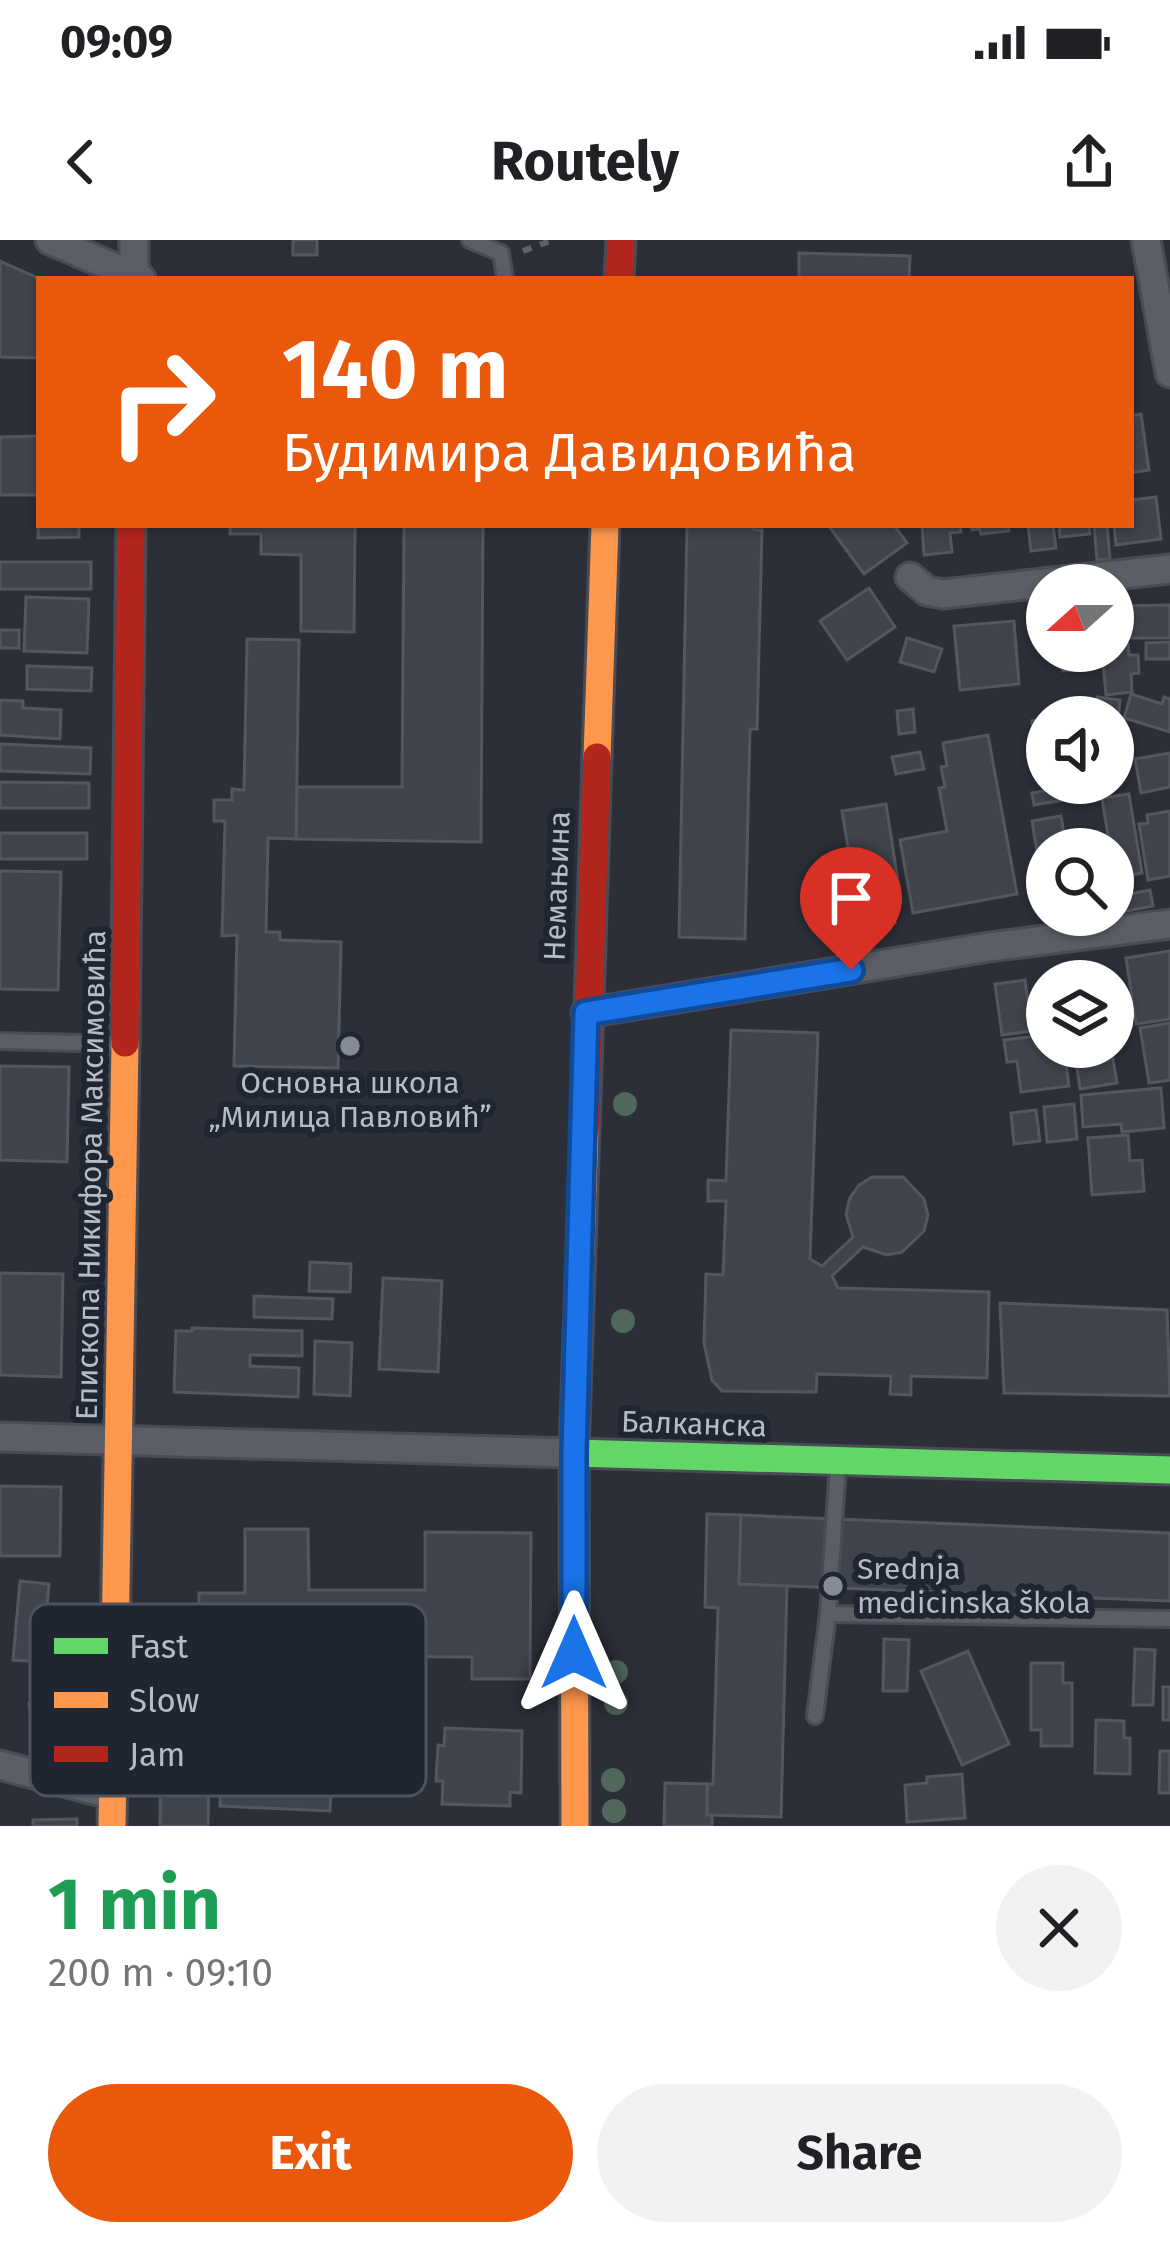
<!DOCTYPE html>
<meta charset="utf-8">
<style>
:root{--surface:#fff;--page:#f2f2f2;--text:#202124;--muted:#757577;--accent:#ea580c}
body{margin:0;font-family:"Fira Sans",sans-serif;background:var(--page);color:var(--text);height:100vh;display:flex;flex-direction:column;font-size:45px;white-space:nowrap}
*{box-sizing:border-box;margin:0}
p{font-size:39px;color:var(--muted)}
.icon{flex:none;width:66px;height:66px;fill:none;stroke:currentColor;stroke-width:2;stroke-linecap:round;stroke-linejoin:round}
.map{position:relative;height:1586px;overflow:hidden}
.details{display:flex;flex-direction:column;background:var(--surface);flex:1}
.details>*{flex:none}
.top-card{position:absolute;left:36px;top:36px;width:1098px;height:252px;border-radius:0px;box-shadow:0 3px 9px #0004;background:#ea580c;color:#fff;overflow:hidden}
.needle{width:78px;rotate:249deg}
.fabs{position:absolute;left:1026px;top:324px;display:grid;gap:24px}
.fabs a{display:grid;place-items:center;width:108px;height:108px;border-radius:50%;background:var(--surface);box-shadow:0 3px 9px #0004;font-size:60px}
.pin{position:absolute;display:grid;place-items:center;width:102px;height:102px;color:#fff;margin:-123px -51px;border-radius:50% 50% 50% 0;rotate:-45deg;box-shadow:0 0 12px #0007}
.pin .icon{rotate:45deg}
.me{position:absolute;width:132px;margin:-66px;rotate:0deg;stroke-linejoin:round;filter:drop-shadow(0 0 9px #0008)}
.turn{display:flex;align-items:center;gap:42px;height:252px;padding:0 48px;font-size:54px}
.turn .icon{width:156px;height:156px;stroke-width:2.5}
.turn b{display:block;font-size:84px;line-height:102px}
.round{display:grid;place-items:center;flex:none;width:126px;height:126px;border-radius:63px;background:var(--page)}
.overview{display:flex;align-items:center;justify-content:space-between;height:204px;padding:0 48px}
h1{font-size:72px;font-weight:700;line-height:90px;color:#1e9e55}
.action{display:flex;gap:24px;margin-top:auto;padding:24px 48px}
.action a{flex:1;height:138px;border-radius:72px;background:var(--accent);color:#fff;font-size:48px;font-weight:700;line-height:138px;text-align:center}
.action a+a{background:var(--page);color:var(--text)}
.status{display:flex;justify-content:space-between;align-items:center;height:84px;padding:0 60px;background:var(--surface);direction:ltr}
.status svg{height:33px;fill:currentColor}
header{display:flex;justify-content:space-between;align-items:center;height:156px;padding:0 48px;background:var(--surface);font-size:54px;font-weight:700}
.map>svg:first-child{display:block}
.building{fill:#40434b;stroke:#53575f;stroke-width:3}
.lines{fill:none;stroke-linecap:round;stroke-linejoin:round}
.lane-casing{stroke:#494c54;stroke-width:20}
.street-casing{stroke:#494c54;stroke-width:33}
.fast-casing{stroke:#494c54;stroke-width:33}
.slow-casing{stroke:#494c54;stroke-width:33}
.jam-casing{stroke:#494c54;stroke-width:33}
.path{stroke:#5e6166;stroke-width:6;stroke-dasharray:9 9;stroke-linecap:butt}
.lane{stroke:#5b5e65;stroke-width:14}
.street{stroke:#5b5e65;stroke-width:27}
.fast{stroke:#63d668;stroke-width:27}
.slow{stroke:#ff974d;stroke-width:27}
.jam{stroke:#b3261e;stroke-width:27}
.tree{fill:#51675c}
.route-casing{stroke:#114b97;stroke-width:30}
.route{stroke:#1a73e8;stroke-width:21}
.poi-dot{fill:#868a95;stroke:#1f2531;stroke-width:4.5}
.labels{text-anchor:middle;dominant-baseline:central;stroke-width:12;stroke-linejoin:round;paint-order:stroke}
.street-label{font-size:30px;fill:#b6bbc7;stroke:#1f2531}
.poi-label{font-size:30px;fill:#b6bbc7;stroke:#1f2531}
.key{fill:#1f2531;stroke:#4c525e;stroke-width:3}
.key-label{font-size:33px;fill:#b6bbc7}
</style>
<div class="status"><b>09:09</b><svg viewBox="0 0 49 12"><path d="M0 12V9h3v3zM5 12V6h3v6zM10 12V3h3v9zM15 12V0h3v12zM26 1h20v11H26zM47 4h2v5h-2z"/></svg></div>
<header><svg class="icon" aria-label="back" viewBox="0 0 24 24"><path d="M15 5l-7 7 7 7"/></svg>Routely<svg class="icon" aria-label="share" viewBox="0 0 24 24"><path d="M12 15V3M7 8l5-5 5 5M5 13v7h14v-7"/></svg></header>
<div class="map">
<svg width="1170" height="1586" viewBox="0 0 1170 1586">
<rect width="100%" height="100%" fill="#2c2f37"/>
<g class="building">
<rect x="293" y="0" width="24" height="15"/>
<polygon points="799,13 910,16 909,39 799,39"/>
<polygon points="0,21 40,39 39,118 0,117"/>
<polygon points="1141,174 1149,230 1131,233 1131,176"/>
<polygon points="39,196 39,285 79,285 79,297 38,298 39,255 0,255 0,197"/>
<polygon points="1156,257 1161,299 1116,305 1114,285 1131,285 1131,260"/>
<polygon points="230,285 355,285 354,392 301,391 301,315 261,314 261,294 230,294"/>
<polygon points="404,285 483,285 481,602 296,599 297,547 402,547"/>
<polygon points="687,285 754,285 754,290 762,290 757,489 750,489 745,699 679,697"/>
<polygon points="828,285 894,285 907,303 864,334"/>
<polygon points="922,285 960,285 961,292 950,293 952,312 924,315"/>
<polygon points="971,285 1008,285 1009,291 981,294 980,289 972,290"/>
<polygon points="1028,285 1053,285 1056,308 1031,311"/>
<polygon points="1059,285 1089,285 1090,294 1060,297"/>
<polygon points="1094,285 1107,285 1110,319 1097,320"/>
<rect x="0" y="322" width="91" height="27"/>
<polygon points="869,348 895,387 847,420 820,381"/>
<polygon points="26,357 89,359 87,413 24,411"/>
<polygon points="1170,365 1170,398 1119,398 1118,366"/>
<polygon points="1043,379 1047,379 1047,411 1088,411 1090,429 1063,431 1062,413 1047,415"/>
<polygon points="1014,381 1019,444 960,450 954,386"/>
<rect x="0" y="390" width="19" height="18"/>
<polygon points="907,398 942,409 934,432 900,422"/>
<polygon points="247,399 299,400 296,599 268,598 266,692 280,692 280,700 341,702 338,828 234,826 237,695 222,696 225,581 214,581 214,560 232,560 232,549 244,550"/>
<polygon points="1170,402 1170,419 1146,419 1146,403"/>
<polygon points="1128,404 1129,415 1138,415 1139,433 1131,434 1132,452 1106,455 1102,411"/>
<polygon points="27,426 92,428 91,451 27,449"/>
<polygon points="1131,454 1162,464 1164,457 1170,459 1170,492 1124,478"/>
<polygon points="1097,457 1120,460 1118,482 1113,477 1095,477"/>
<polygon points="0,460 23,461 23,468 61,470 60,499 0,495"/>
<polygon points="913,469 915,492 899,494 897,471"/>
<polygon points="1047,480 1047,526 1037,527 1032,481"/>
<rect x="1113" y="488" width="15" height="37"/>
<polygon points="988,495 1017,654 913,673 900,600 947,591 939,548 945,547 941,527 947,526 943,503"/>
<polygon points="0,504 91,508 90,534 0,531"/>
<polygon points="920,512 924,529 896,534 892,517"/>
<polygon points="1170,513 1170,547 1141,553 1135,519"/>
<polygon points="0,542 89,543 89,568 0,568"/>
<polygon points="1062,548 1064,560 1034,565 1032,553"/>
<polygon points="1129,554 1142,633 1124,636 1120,613 1113,614 1110,609 1102,558"/>
<polygon points="886,564 900,654 890,656 895,683 861,688 842,571"/>
<polygon points="1170,571 1170,636 1148,640 1139,584 1148,583 1147,575"/>
<polygon points="1061,576 1066,605 1072,604 1073,609 1047,609 1047,655 1044,656 1032,581"/>
<rect x="0" y="593" width="87" height="26"/>
<polygon points="0,631 61,632 58,750 0,749"/>
<polygon points="1150,650 1153,666 1121,672 1119,656"/>
<polygon points="1170,711 1170,779 1136,784 1126,718"/>
<polygon points="1025,740 1032,791 1002,795 995,744"/>
<polygon points="1170,783 1170,840 1149,843 1140,788"/>
<polygon points="731,790 818,793 810,1019 822,1026 853,997 846,974 850,958 859,945 872,937 903,937 924,959 928,975 924,991 902,1012 887,1015 863,1007 832,1036 838,1048 989,1052 987,1138 911,1136 911,1155 890,1154 891,1136 817,1134 816,1152 722,1151 712,1140 704,1103 706,1034 723,1035 726,961 708,961 708,940 726,941"/>
<polygon points="1047,795 1047,807 1064,807 1069,846 1021,852 1017,821 1007,822 1004,800"/>
<polygon points="1074,807 1111,807 1117,843 1080,849"/>
<polygon points="0,826 69,827 67,922 0,920"/>
<polygon points="1161,848 1164,888 1122,892 1121,884 1083,887 1081,855"/>
<polygon points="1074,864 1077,899 1047,902 1044,867"/>
<polygon points="1036,870 1040,901 1014,904 1011,873"/>
<polygon points="1128,895 1130,921 1142,920 1144,951 1092,955 1088,898"/>
<polygon points="310,1022 351,1024 350,1052 309,1051"/>
<polygon points="0,1033 63,1034 61,1137 0,1135"/>
<polygon points="383,1038 442,1041 438,1132 379,1129"/>
<polygon points="254,1056 333,1059 332,1079 254,1077"/>
<polygon points="1000,1063 1167,1070 1170,1156 1004,1153"/>
<polygon points="192,1088 302,1091 302,1116 250,1115 250,1126 299,1128 298,1157 174,1152 176,1091 192,1091"/>
<polygon points="315,1101 352,1103 350,1156 314,1154"/>
<polygon points="0,1246 61,1247 60,1316 0,1316"/>
<polygon points="707,1274 741,1275 739,1344 787,1345 781,1577 707,1575 707,1544 713,1544 718,1368 705,1367"/>
<polygon points="741,1275 1170,1293 1170,1361 739,1344"/>
<polygon points="245,1289 308,1289 309,1350 425,1350 425,1292 531,1293 530,1439 472,1439 472,1417 235,1416 235,1443 172,1443 171,1412 199,1412 199,1353 245,1353"/>
<polygon points="20,1341 49,1344 42,1422 13,1420"/>
<polygon points="884,1399 909,1400 907,1451 883,1451"/>
<polygon points="1135,1409 1155,1410 1153,1465 1133,1465"/>
<polygon points="968,1411 1009,1504 962,1525 921,1431"/>
<polygon points="1031,1423 1063,1423 1063,1443 1072,1443 1072,1506 1041,1506 1041,1490 1031,1490"/>
<rect x="1163" y="1447" width="7" height="33"/>
<polygon points="29,1463 79,1464 79,1519 75,1524 66,1527 34,1515"/>
<polygon points="169,1471 210,1472 208,1586 160,1586 161,1496 169,1497"/>
<polygon points="1096,1480 1124,1481 1124,1498 1130,1498 1130,1534 1095,1533"/>
<polygon points="445,1488 522,1491 521,1553 510,1552 510,1566 442,1564 443,1541 436,1541 438,1505 444,1506"/>
<polygon points="1160,1511 1170,1511 1170,1553 1159,1553"/>
<polygon points="962,1534 965,1578 907,1582 905,1545 927,1543 927,1537"/>
<polygon points="221,1543 331,1547 330,1571 220,1566"/>
<polygon points="665,1543 707,1544 707,1575 712,1575 712,1586 664,1586"/>
<polygon points="77,1579 77,1586 33,1586 33,1580"/>
</g>
<g class="lines">
<g class="lane-casing">
<g id="lane">
<polyline points="470,0 501,13 505,39"/>
<polyline points="0,801 120,804"/>
<polyline points="828,1374 838,1224"/>
<polyline points="815,1476 828,1374 1170,1379"/>
</g>
</g>
<g class="street-casing">
<g id="street">
<polyline points="50,0 141,39"/>
<polyline points="134,0 134,39"/>
<polyline points="1146,0 1170,133"/>
<polyline points="910,337 927,351 943,354 1170,329"/>
<polyline points="586,773 989,707 1170,684"/>
<polyline points="0,1197 574,1213"/>
<polyline points="0,1525 113,1555"/>
</g>
</g>
<g class="fast-casing">
<polyline id="fast" points="574,1213 1170,1230"/>
</g>
<g class="slow-casing">
<g id="slow">
<polyline points="597,517 605,285"/>
<polyline points="112,1586 125,803"/>
<polyline points="575,1586 574,1213 585,889"/>
</g>
</g>
<g class="jam-casing">
<g id="jam">
<polyline points="619,39 621,0"/>
<polyline points="125,803 131,285"/>
<polyline points="585,889 597,517"/>
</g>
</g>
<polyline class="path" points="523,11 553,0"/>
<use href="#lane" class="lane"/>
<use href="#street" class="street"/>
<use href="#fast" class="fast"/>
<use href="#slow" class="slow"/>
<use href="#jam" class="jam"/>
</g>
<g class="tree">
<circle cx="625" cy="864" r="12"/>
<circle cx="623" cy="1081" r="12"/>
<circle cx="616" cy="1432" r="12"/>
<circle cx="616" cy="1463" r="12"/>
<circle cx="613" cy="1540" r="12"/>
<circle cx="614" cy="1571" r="12"/>
</g>
<g class="lines">
<g class="route-casing">
<polyline id="route" points="574,1413 574,1213 586,773 851,730"/>
</g>
<use href="#route" class="route"/>
</g>
<g class="poi-dot">
<circle cx="350" cy="806" r="12"/>
<circle cx="833" cy="1346" r="12"/>
</g>
<g class="labels">
<g class="street-label">
<text transform="translate(557 646) rotate(-88)">Немањина</text>
<text transform="translate(91 935) rotate(-89)">Епископа Никифора Максимовића</text>
<text transform="translate(694 1184) rotate(2)">Балканска</text>
</g>
<g class="poi-label">
<text x="350" y="843">Основна школа<tspan x="350" dy="34">„Милица Павловић”</tspan></text>
<text x="857" y="1329" text-anchor="start">Srednja<tspan x="857" dy="34">medicinska škola</tspan></text>
</g>
</g>
<rect x="30" y="1364" width="396" height="192" rx="18" class="key"/>
<rect x="54" y="1398" width="54" height="16" fill="#63d668"/>
<rect x="54" y="1452" width="54" height="16" fill="#ff974d"/>
<rect x="54" y="1506" width="54" height="16" fill="#b3261e"/>
<g class="key-label">
<text x="129" y="1418">Fast</text>
<text x="129" y="1472">Slow</text>
<text x="129" y="1526">Jam</text>
</g>
</svg>
<div class="fabs">
<a><svg class="needle" viewBox="-14 -14 28 28"><path d="M0-13l5 13h-10z" fill="#e53935"/><path d="M0 13l5-13h-10z" fill="#757577"/></svg></a>
<a><svg class="icon" aria-label="sound" viewBox="0 0 24 24"><path d="M4 9h4l5-4v14l-5-4H4zM17 9q2 3 0 6"/></svg></a>
<a><svg class="icon" aria-label="search" viewBox="0 0 24 24"><circle cx="10" cy="10" r="6"/><path d="M15 15l6 6"/></svg></a>
<a><svg class="icon" aria-label="layers" viewBox="0 0 24 24"><path d="M12 4l9 5-9 5-9-5zM3 14l9 5 9-5"/></svg></a>
</div>
<div class="pin" style="left:851px;top:730px;background:#d93025"><svg class="icon" aria-label="arrive" viewBox="0 0 24 24"><path d="M6 21V4h12l-3 4 3 4H6"/></svg></div>
<svg class="me" style="left:574px;top:1413px" viewBox="-20 -20 40 40"><path d="M0-17L14 15 0 8-14 15z" fill="#1a73e8" stroke="#fff" stroke-width="4"/></svg>
<div class="top-card">
<div class="turn"><svg class="icon" aria-label="right" viewBox="0 0 24 24"><path d="M7 20v-9h11M14 6l5 5-5 5"/></svg><div><b>140 m</b>Будимира Давидовића</div></div>
</div>
</div>
<section class="details">
<div class="overview"><div><h1>1 min</h1><p>200 m · 09:10</p></div><a class="round"><svg class="icon" aria-label="close" viewBox="0 0 24 24"><path d="M6 6l12 12M18 6L6 18"/></svg></a></div>
<div class="action"><a>Exit</a><a>Share</a></div>
</section>
